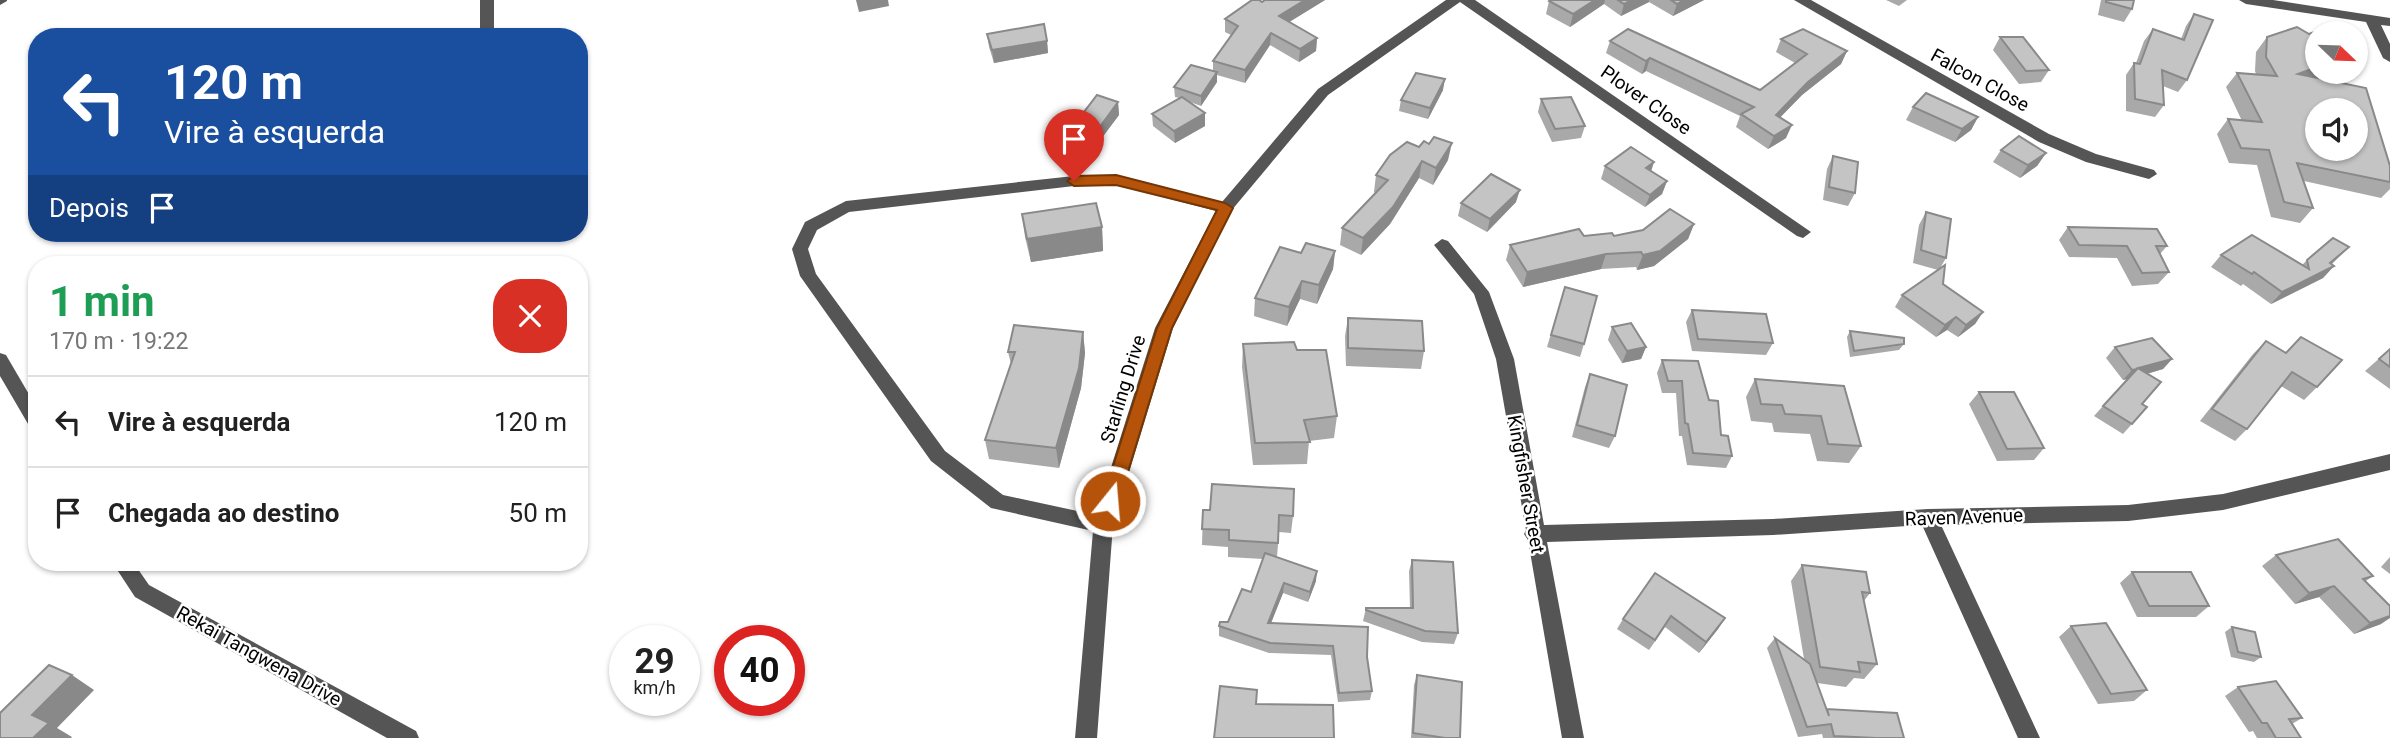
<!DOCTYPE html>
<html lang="pt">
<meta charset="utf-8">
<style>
:root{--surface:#fff;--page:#f2f2f2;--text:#222;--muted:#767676;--line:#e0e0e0}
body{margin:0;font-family:Roboto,sans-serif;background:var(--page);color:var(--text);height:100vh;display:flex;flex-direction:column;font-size:26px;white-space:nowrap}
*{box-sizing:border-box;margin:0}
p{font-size:23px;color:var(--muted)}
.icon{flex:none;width:38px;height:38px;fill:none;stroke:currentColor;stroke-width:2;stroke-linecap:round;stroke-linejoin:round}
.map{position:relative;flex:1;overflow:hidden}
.side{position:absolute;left:28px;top:256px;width:560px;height:315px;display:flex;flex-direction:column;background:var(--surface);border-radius:28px;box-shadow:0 2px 5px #0004}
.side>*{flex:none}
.guide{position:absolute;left:28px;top:28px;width:560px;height:214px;border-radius:28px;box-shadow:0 2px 5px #0004;background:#1a4fa0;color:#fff;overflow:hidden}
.needle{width:46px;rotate:113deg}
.tools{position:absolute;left:2305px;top:21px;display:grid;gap:14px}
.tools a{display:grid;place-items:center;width:63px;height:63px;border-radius:50%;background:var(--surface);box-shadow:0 2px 5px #0004;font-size:35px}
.speed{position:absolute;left:609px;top:625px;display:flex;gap:14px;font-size:35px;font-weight:700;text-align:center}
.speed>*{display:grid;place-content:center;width:91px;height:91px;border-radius:50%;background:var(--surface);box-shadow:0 2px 5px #0004;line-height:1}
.speed small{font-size:18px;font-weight:400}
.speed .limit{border:10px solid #d22;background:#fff;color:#111}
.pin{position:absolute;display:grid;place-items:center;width:60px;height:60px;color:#fff;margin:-72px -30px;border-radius:50% 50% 50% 0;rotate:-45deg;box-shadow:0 0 7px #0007}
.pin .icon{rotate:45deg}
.me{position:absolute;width:77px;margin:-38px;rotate:17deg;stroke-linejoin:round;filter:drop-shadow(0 0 5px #0008)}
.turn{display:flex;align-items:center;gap:24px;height:147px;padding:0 21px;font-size:32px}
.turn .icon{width:91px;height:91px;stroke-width:2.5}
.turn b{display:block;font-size:49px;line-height:60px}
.then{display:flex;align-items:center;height:66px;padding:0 21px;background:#0003;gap:14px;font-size:26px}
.round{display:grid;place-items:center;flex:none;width:74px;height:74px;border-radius:28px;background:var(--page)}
.head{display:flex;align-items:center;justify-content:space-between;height:119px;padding:0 21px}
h1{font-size:42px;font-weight:700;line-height:52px;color:#1e9e55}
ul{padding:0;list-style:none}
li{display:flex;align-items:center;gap:21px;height:91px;padding:0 21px;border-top:2px solid var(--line)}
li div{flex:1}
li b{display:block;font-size:26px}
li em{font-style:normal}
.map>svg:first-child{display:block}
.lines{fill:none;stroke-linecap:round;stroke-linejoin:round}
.minor{fill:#555;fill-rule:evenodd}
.wall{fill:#a9a9a9}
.shaded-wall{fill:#898989}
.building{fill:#c4c4c4;stroke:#898989;stroke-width:2;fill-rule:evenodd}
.route{fill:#b45309;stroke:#753606;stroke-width:2}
.labels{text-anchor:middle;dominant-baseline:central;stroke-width:5;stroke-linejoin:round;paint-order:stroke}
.street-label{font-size:19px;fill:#000;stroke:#fff}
</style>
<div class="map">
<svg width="2390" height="738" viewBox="0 0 2390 738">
<rect width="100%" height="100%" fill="#fff"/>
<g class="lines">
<g class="minor">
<polygon points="0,0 7,0 7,1 0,5"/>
<rect x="480" y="0" width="14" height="37"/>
<path d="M1446,0h29l336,232 -8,6 -6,-2 -337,-234 -132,93 -97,116 -58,117 -60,197 -16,213h-22l18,-207 -102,-23 -60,-47 -131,-185 -8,-27 13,-27 41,-21 228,-25 43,-1 105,27 96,-113zM1117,185l99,26 -61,117 -59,187 -93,-20 -58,-44 -129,-177 -8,-25 9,-19 32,-18 225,-26z"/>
<polygon points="1794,0 1811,0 2049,134 2096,154 2154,170 2157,174 2149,179 2086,162 2039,142"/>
<polygon points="2239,0 2273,0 2390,18 2390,26 2381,25 2390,44 2390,62 2383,58 2366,22 2246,4"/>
<polygon points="1442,239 1448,241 1489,292 1514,359 1544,525 1773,519 1928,509 2128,505 2223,494 2390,454 2390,470 2223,510 2128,521 1941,525 2040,738 2018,738 1922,525 1773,535 1547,542 1584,738 1562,738 1528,540 1524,534 1526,530 1496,359 1474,294 1434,245"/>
<polygon points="0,353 6,355 37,408 37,431 31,429 0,376"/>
<polygon points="112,562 133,562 149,585 416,731 419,738 387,738 135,597"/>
</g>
</g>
<g class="wall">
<polygon points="1265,0 1325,0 1289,22 1317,38 1316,51 1299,62 1270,45 1245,83 1217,75 1217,82 1201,106 1190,102 1205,113 1205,126 1175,143 1153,126 1152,114 1179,98 1175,97 1174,87 1213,71 1213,61 1231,35 1225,32 1225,19"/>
<polygon points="1550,0 1704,0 1673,16 1649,2 1621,16 1604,4 1570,27 1546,14 1549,1"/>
<polygon points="1886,0 1907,0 1899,6"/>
<polygon points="2101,0 2134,0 2132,9 2124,22 2098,15"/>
<polygon points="2194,14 2187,80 2178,92 2163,86 2164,105 2155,117 2126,111 2126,75 2134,63 2136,63 2144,41 2153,29 2181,39 2186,26"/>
<polygon points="987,34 1047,41 1048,53 994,63 989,47"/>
<polygon points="2000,37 2049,70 2041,82 2019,84 1993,50"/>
<polygon points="2267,37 2317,72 2330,72 2315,77 2390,166 2390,189 2381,198 2304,181 2313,208 2300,223 2271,217 2257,165 2229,163 2217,134 2228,119 2242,121 2226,87 2237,73 2256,74 2255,71 2256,52"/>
<polygon points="1781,39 1847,51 1841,64 1802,95 1780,117 1786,138 1768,149 1736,127 1740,116 1646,71 1642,74 1606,53 1610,41 1760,90 1795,63 1776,52"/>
<polygon points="1443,90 1428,119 1399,111 1401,100"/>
<polygon points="1541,99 1585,126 1581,138 1552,142 1538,112"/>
<polygon points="1118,102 1119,115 1092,151 1069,146 1068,133"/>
<polygon points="1913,107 1978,117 1971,130 1955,142 1906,120"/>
<polygon points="1419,147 1448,160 1433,185 1419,178 1390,224 1361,255 1340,245 1342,228 1375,193 1374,192 1376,175"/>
<polygon points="2001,150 2046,153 2037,166 2020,178 1993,162"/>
<polygon points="1833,156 1855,193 1848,206 1823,200 1827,169"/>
<polygon points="1605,166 1651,172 1667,181 1662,194 1645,207 1601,179"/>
<polygon points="1516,202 1487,232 1458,216 1461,203"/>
<polygon points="1926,212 1946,258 1939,270 1943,284 1983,312 1975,324 1958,337 1947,330 1936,337 1895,307 1902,295 1938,270 1913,263 1919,225"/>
<polygon points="1022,214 1102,227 1103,251 1031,262 1025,237"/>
<polygon points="1694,224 1688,239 1654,266 1637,270 1636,267 1601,269 1523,287 1506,260 1510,245 1584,236 1614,236"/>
<polygon points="2068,227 2167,246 2160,254 2169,272 2158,284 2132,286 2117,258 2069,257 2059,240"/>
<polygon points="2349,247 2332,264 2334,266 2323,278 2271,304 2243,284 2241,286 2211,267 2221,255 2302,265 2307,260"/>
<polygon points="1335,251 1333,269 1317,304 1300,299 1287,326 1254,316 1255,298 1301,253"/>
<polygon points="1565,287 1584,344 1580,357 1547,347"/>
<polygon points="1692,310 1773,343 1766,355 1692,351 1686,322"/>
<polygon points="1348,318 1424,351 1421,369 1346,366 1345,336"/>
<polygon points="1612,327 1646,347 1641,359 1622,363 1608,340"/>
<polygon points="1850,331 1904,344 1899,350 1850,357 1847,337"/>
<polygon points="1083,332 1085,353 1081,388 1059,468 989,459 985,440 1011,364 1008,352"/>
<polygon points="2301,337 2317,387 2304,400 2281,386 2247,429 2235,441 2200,421 2253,354 2266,341 2285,353"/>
<polygon points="1243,344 1297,350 1337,416 1334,438 1309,441 1307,464 1253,465 1242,367"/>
<polygon points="2115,347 2172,359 2163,369 2147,374 2142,404 2147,407 2123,434 2094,416 2127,379 2123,380 2106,358"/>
<polygon points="2390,349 2390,389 2365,371"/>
<polygon points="1662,360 1709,400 1721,435 1732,456 1726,468 1687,465 1682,436 1679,436 1676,393 1662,393 1657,373"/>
<polygon points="1590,374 1615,436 1609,448 1572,437 1585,387"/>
<polygon points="1755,379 1844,386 1861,446 1849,463 1817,461 1810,434 1774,432 1772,423 1751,421 1746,397"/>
<polygon points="1979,392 2044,448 2034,460 1997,461 1969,404"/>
<polygon points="1203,510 1293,516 1291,533 1279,532 1277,557 1316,581 1308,602 1283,593 1271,623 1367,657 1372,691 1370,700 1338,702 1331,655 1269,653 1219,636 1219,626 1228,622 1251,592 1263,559 1228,557 1228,547 1202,545"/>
<polygon points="2276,555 2373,576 2366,581 2381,624 2354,634 2319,597 2295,604 2262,566"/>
<polygon points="2390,557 2390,574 2381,567"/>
<polygon points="1412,560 1458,633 1454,644 1422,642 1363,621 1366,608 1410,608 1409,571"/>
<polygon points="1802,565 1870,593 1864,601 1877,664 1864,679 1854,678 1846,687 1817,683 1826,710 1904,738 1823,738 1822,734 1798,737 1767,648 1775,638 1804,659 1791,581"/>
<polygon points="2132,572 2209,606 2196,617 2137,617 2120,583"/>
<polygon points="1655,573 1725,618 1718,629 1699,653 1665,627 1649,650 1617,629 1623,619"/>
<polygon points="2071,626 2147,690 2134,701 2098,704 2059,637"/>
<polygon points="2232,627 2261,657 2254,662 2231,657 2225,632"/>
<polygon points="1417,675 1460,738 1411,738 1414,685"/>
<polygon points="2238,687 2302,718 2292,724 2301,738 2257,738 2253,731 2249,732 2225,696"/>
</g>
<g class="shaded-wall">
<polygon points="856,0 888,0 889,6 859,12"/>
<polygon points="1305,0 1325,0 1278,29 1279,16"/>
<polygon points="1595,0 1605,0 1604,4 1570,27 1573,14"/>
<polygon points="1632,0 1649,0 1649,2 1621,16 1624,4"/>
<polygon points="1685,0 1704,0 1673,16 1677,4"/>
<polygon points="1271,33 1270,45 1245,83 1245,70"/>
<polygon points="1317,38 1316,51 1299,62 1300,49"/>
<polygon points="1047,41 1048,53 994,63 992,50"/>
<polygon points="1847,51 1841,64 1802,95 1771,127 1776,115 1808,82"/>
<polygon points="1650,58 1646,71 1642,74 1646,61"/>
<polygon points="2317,67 2317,72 2330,72 2286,88 2298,74"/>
<polygon points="1217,72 1217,82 1201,106 1201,96"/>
<polygon points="1445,79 1443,90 1428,119 1430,108"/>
<polygon points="1118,102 1119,115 1092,151 1091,139"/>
<polygon points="1205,113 1205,126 1175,143 1174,131"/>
<polygon points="1978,117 1971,130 1955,142 1962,129"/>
<polygon points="1792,125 1786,138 1768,149 1774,136"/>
<polygon points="1452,143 1448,160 1433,185 1436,168"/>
<polygon points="2046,153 2037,166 2020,178 2028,165"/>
<polygon points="1422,161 1419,178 1390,224 1361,255 1363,238"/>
<polygon points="1654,162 1650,175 1646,168"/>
<polygon points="1667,181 1662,194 1645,207 1650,195"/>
<polygon points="1520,190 1516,202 1487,232 1490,219"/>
<polygon points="1694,224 1688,239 1654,266 1637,270 1643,255"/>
<polygon points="1102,227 1103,251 1031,262 1027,239"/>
<polygon points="2349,247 2322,272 2334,266 2323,278 2271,304 2282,292 2330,263"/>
<polygon points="1335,251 1333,269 1317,304 1319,285"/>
<polygon points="1606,254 1601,269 1523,287 1527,272"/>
<polygon points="1302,281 1300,299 1287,326 1289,307"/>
<polygon points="1983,312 1975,324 1958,337 1966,325"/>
<polygon points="1956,317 1947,330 1936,337 1945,325"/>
<polygon points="1083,332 1085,353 1081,388 1059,468 1056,448"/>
<polygon points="1646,347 1641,359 1622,363 1627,351"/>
<polygon points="2172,359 2163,369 2128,379 2138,368"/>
<polygon points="2137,369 2127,379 2123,380 2132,370"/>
<polygon points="1317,571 1316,581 1308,602 1310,592"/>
<polygon points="1284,583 1283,593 1267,633 1268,623"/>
<polygon points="2334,586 2319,597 2295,604 2309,593"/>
<polygon points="2390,616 2390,618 2381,624 2354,634 2370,623"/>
<polygon points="1725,618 1718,629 1699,653 1706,642"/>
<polygon points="72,675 94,690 57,728 72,737 71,738 33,738 32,715"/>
</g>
<g class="building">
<polygon points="1252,0 1259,0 1262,2 1265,0 1305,0 1279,16 1317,38 1300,49 1271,33 1245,70 1213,61 1238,26 1225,19"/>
<polygon points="1550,0 1595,0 1573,14 1549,1"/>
<polygon points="1618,0 1632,0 1624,4"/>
<polygon points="1671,0 1685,0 1677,4"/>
<polygon points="2106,0 2134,0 2132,9 2106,2"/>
<polygon points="2194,14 2213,20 2187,80 2162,70 2164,105 2135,99 2134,63 2140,64 2153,29 2184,40"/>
<polygon points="1044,24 1047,41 992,50 987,34"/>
<path d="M2297,27l12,7 8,-3 3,2h-3v34l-19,7 68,14 24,78v16l-93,-19 16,45 -29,-6 -15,-52 -28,-2 -13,-29 34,3 -25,-49 40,3 -11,-19 1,-20zM2317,110h39v39h-39z"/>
<polygon points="1628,29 1760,90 1807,54 1781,39 1803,29 1847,51 1808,82 1776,115 1792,125 1774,136 1741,114 1754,107 1650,58 1646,61 1610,41"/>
<polygon points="2000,37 2023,37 2049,70 2026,71"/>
<polygon points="1191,65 1217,72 1201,96 1174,87"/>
<polygon points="1416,73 1445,79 1430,108 1401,100"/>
<polygon points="1926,93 1978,117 1962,129 1913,107"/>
<polygon points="1097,95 1118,102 1091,139 1068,133"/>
<polygon points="1182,97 1205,113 1174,131 1152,114"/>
<polygon points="1571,97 1585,126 1555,129 1541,99"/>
<polygon points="2019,136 2046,153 2028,165 2001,150"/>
<polygon points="1434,137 1452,143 1436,168 1422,161 1393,207 1363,238 1342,228 1388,180 1376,175 1390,155 1407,142 1419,147 1424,141 1429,144"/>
<polygon points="1631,147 1654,162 1646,168 1667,181 1650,195 1605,166"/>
<polygon points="1833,156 1858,162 1855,193 1829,187"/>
<polygon points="1491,174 1520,190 1490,219 1461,203"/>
<polygon points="1096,203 1102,227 1027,239 1022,214"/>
<polygon points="1670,209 1694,224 1660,251 1643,255 1641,252 1606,254 1527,272 1510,245 1579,229 1584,236 1612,233 1614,236 1643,230"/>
<polygon points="1926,212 1951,219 1946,258 1921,250"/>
<polygon points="2068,227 2157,229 2167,246 2156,246 2169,272 2142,273 2127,246 2079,245"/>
<polygon points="2252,235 2309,269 2307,260 2333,238 2349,247 2330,263 2334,266 2282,292 2254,272 2252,274 2221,255"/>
<polygon points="1306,243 1335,251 1319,285 1302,281 1289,307 1255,298 1280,247 1301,253"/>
<polygon points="1945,265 1943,284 1983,312 1966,325 1956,317 1945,325 1902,295"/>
<polygon points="1565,287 1597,296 1584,344 1551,335"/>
<polygon points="1692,310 1766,314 1773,343 1698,339"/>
<polygon points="1348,318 1422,321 1424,351 1348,348"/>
<polygon points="1631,323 1646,347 1627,351 1612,327"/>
<polygon points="1014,325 1083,332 1079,368 1056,448 985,440 1015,352 1008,352"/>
<polygon points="1850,331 1904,338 1904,344 1854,351"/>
<polygon points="2301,337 2342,360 2317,387 2292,372 2247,429 2212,409 2266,341 2286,353"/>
<polygon points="2152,338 2172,359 2138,368 2161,382 2142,404 2147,407 2132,424 2103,406 2137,369 2132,370 2115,347"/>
<polygon points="1294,342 1297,350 1326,350 1337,416 1304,420 1310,442 1255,443 1243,344"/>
<polygon points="2390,349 2390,367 2379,359"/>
<polygon points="1662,360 1698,361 1709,400 1718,401 1721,435 1728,436 1732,456 1693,453 1688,424 1685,423 1682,381 1668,381"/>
<polygon points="1590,374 1627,385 1615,436 1577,425"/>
<polygon points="1755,379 1844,386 1861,446 1828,444 1821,416 1785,414 1782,405 1761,404"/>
<polygon points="1979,392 2014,392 2044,448 2007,449"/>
<polygon points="1212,484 1294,489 1293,516 1279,515 1278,543 1229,540 1229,530 1202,529 1203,510 1210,510"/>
<polygon points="2338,539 2373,576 2363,579 2390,606 2390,616 2370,623 2334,586 2309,593 2276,555"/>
<polygon points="1265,553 1317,571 1310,592 1284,583 1268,623 1368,627 1367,657 1372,691 1339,693 1333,646 1270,643 1219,626 1220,622 1228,622 1242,589 1251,592"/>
<polygon points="1412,560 1453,562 1458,633 1425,631 1366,610 1366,608 1413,608"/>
<polygon points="1802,565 1866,572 1870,593 1862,592 1877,664 1858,662 1860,672 1820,667"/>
<polygon points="2132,572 2191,572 2209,606 2149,606"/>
<polygon points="1655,573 1725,618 1706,642 1671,616 1655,640 1623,619"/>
<polygon points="2106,623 2147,690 2111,694 2071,626"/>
<polygon points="2232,627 2255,632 2261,657 2238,652"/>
<polygon points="1775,638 1810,664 1829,716 1827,709 1897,713 1904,738 1876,738 1834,736 1831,724 1807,727"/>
<polygon points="49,665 72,675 32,715 49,723 33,738 0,738 0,713"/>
<polygon points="1417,675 1462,682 1460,738 1445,738 1413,733"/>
<polygon points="2276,681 2302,718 2289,719 2301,738 2276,738 2267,723 2262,723 2238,687"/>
<polygon points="1220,686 1257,690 1256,704 1333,705 1334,738 1214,738"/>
</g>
<polygon class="route" points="1116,175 1225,203 1233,208 1172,328 1119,501 1110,508 1102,501 1157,328 1217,210 1116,185 1074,186 1067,181 1074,176"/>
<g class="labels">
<g class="street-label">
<text transform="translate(1980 80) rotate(29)">Falcon Close</text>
<text transform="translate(1646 100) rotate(35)">Plover Close</text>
<text transform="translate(1123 389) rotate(-73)">Starling Drive</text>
<text transform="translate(1526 484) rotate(80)">Kingfisher Street</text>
<text transform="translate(1964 517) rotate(-2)">Raven Avenue</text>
<text transform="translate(259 656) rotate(29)">Rekai Tangwena Drive</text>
</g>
</g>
</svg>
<div class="tools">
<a><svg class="needle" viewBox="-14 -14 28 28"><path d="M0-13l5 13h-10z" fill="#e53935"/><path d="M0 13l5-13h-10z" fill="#767676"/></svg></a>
<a><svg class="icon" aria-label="sound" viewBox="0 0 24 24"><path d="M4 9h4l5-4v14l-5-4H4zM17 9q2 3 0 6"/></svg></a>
</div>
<div class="speed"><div>29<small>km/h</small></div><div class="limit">40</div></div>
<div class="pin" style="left:1074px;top:181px;background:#d93025"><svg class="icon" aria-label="arrive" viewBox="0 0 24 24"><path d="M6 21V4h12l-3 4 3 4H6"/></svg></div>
<svg class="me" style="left:1110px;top:501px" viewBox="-20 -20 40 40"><circle r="17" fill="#b45309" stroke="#fff" stroke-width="3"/><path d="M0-11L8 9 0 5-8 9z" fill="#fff"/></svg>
<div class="guide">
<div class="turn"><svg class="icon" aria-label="left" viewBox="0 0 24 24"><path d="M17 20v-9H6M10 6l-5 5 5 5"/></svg><div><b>120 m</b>Vire à esquerda</div></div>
<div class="then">Depois<svg class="icon" aria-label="arrive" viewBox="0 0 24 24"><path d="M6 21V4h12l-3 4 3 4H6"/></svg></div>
</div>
<section class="side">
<div class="head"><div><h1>1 min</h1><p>170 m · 19:22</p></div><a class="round" style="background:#d93025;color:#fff"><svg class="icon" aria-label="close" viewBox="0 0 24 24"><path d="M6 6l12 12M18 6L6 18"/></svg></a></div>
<ul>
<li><svg class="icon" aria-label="left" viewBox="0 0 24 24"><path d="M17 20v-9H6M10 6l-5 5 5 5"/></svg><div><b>Vire à esquerda</b></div><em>120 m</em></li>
<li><svg class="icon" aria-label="arrive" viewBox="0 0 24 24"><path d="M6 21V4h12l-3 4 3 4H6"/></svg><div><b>Chegada ao destino</b></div><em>50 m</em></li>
</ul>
</section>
</div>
